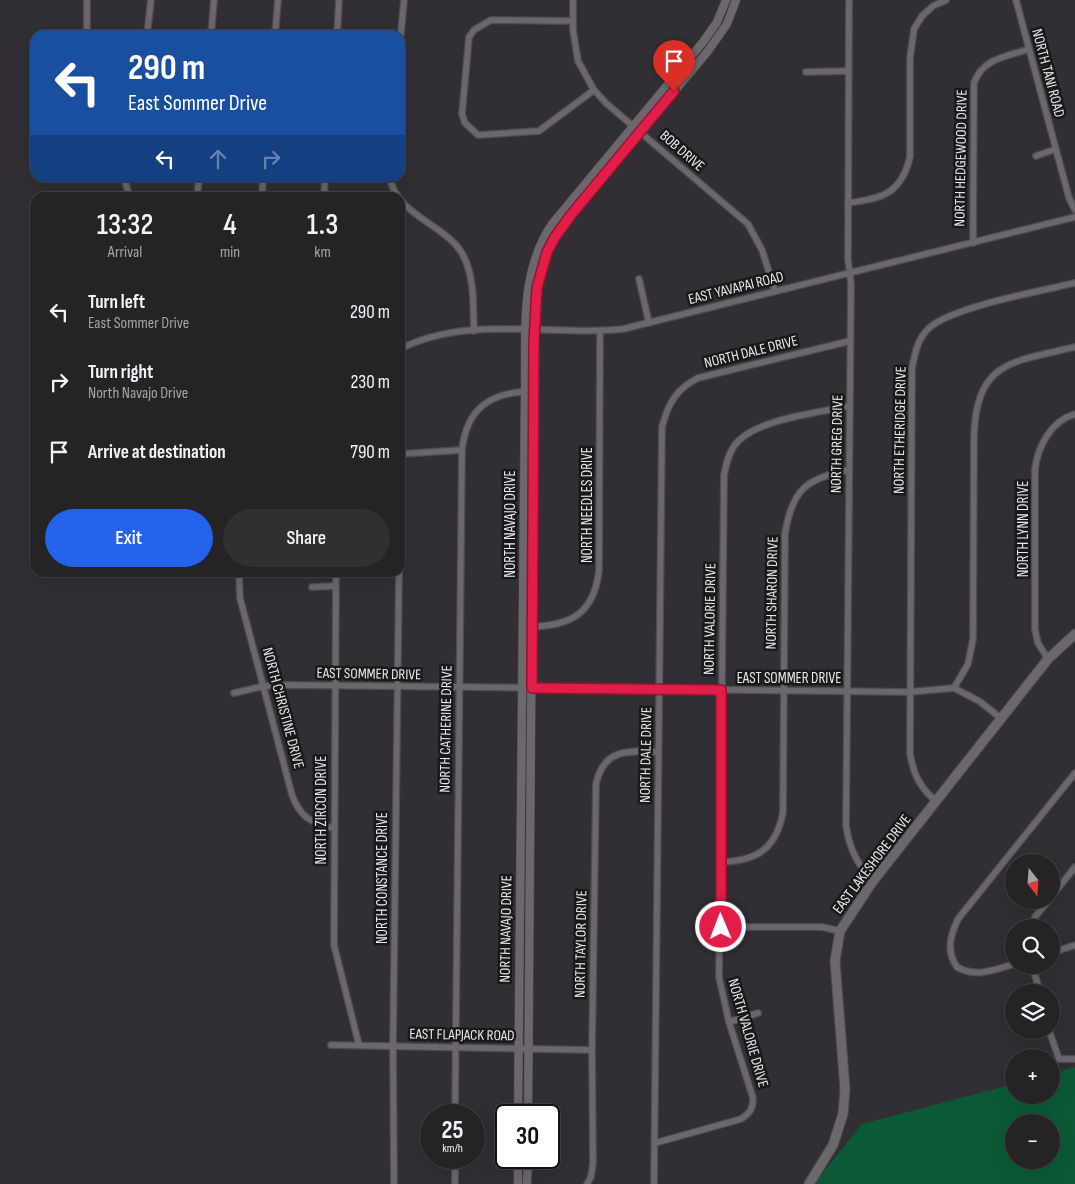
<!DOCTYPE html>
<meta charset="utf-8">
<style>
:root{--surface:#262327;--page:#322f33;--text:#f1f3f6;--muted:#a4a4a7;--line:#424044;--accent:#2563eb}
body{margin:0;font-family:"Sofia Sans Condensed",sans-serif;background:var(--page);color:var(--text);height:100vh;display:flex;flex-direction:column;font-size:19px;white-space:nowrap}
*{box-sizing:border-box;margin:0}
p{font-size:16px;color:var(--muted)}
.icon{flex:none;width:28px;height:28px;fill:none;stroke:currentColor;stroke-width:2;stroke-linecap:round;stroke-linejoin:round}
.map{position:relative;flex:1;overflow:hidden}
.drawer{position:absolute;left:30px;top:192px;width:375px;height:385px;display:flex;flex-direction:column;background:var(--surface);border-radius:15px;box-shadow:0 5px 20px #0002,0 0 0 1px var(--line)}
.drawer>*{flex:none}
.banner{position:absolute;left:30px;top:30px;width:375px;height:152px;border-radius:15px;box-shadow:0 5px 20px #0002,0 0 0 1px var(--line);background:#1a4fa0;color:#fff;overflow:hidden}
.needle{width:32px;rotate:163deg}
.tools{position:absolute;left:1005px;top:854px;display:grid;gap:10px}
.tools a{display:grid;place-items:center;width:55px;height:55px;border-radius:50%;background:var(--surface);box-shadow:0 5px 20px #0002,0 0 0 1px var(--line);font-size:25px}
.speed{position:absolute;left:420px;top:1104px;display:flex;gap:10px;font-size:25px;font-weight:700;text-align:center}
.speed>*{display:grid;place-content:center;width:65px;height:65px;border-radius:50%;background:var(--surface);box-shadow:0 5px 20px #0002,0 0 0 1px var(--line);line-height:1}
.speed small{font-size:12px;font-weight:400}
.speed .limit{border:2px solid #111;border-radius:8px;background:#fff;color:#111}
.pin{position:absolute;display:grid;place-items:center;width:42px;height:42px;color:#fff;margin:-51px -21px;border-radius:50% 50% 50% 0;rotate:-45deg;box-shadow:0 0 5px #0007}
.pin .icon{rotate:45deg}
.me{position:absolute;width:55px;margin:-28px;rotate:359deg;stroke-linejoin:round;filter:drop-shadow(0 0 4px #0008)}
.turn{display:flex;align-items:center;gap:18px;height:105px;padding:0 15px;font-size:22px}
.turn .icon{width:65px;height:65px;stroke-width:2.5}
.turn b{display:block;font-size:35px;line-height:42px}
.lanes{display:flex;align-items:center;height:48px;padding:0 15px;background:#0003;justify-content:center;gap:25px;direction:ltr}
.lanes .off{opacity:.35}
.eta{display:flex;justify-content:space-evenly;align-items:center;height:85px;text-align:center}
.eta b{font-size:30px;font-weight:600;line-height:35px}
.button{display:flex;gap:10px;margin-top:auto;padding:10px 15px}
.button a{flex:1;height:58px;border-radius:30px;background:var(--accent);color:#fff;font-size:20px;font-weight:600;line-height:58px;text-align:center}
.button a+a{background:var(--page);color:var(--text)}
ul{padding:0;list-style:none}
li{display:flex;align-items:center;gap:15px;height:70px;padding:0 15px}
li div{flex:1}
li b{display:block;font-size:19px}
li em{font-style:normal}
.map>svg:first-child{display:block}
.green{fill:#0b5a35;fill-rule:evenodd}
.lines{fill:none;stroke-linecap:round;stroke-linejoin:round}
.minor-casing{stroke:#504d52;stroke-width:8}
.tertiary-casing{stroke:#504d52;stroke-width:9}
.secondary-casing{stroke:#504d52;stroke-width:11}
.minor{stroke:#6b676d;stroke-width:5.5}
.tertiary{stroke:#6b676d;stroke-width:8}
.secondary{stroke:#6b676d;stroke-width:9}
.route-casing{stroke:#92132f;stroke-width:12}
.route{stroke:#e11d48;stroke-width:9}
.labels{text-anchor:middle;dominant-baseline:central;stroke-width:5;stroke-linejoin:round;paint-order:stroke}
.street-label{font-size:15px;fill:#eae8eb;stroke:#19181a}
</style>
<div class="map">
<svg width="1075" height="1184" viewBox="0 0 1075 1184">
<rect width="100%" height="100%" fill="#322f34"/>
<path class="green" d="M1075,1067v117h-261l48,-60 152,-40v11h37v-21zM1014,1122h37v38h-37z"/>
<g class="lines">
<g class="minor-casing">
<g id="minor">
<polyline points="573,0 573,30 578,61 594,90 607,104 748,224 762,250 775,291"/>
<path d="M849,0l-1,259 3,25 -5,541c3,23 11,39 27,56"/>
<polyline points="1016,0 1069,198 1075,210"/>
<polyline points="573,21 491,20 474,30 469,37 462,114 465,123 478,135 539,131 594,90"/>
<polyline points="87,35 87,0"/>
<polyline points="147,35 151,0"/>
<polyline points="211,35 214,0"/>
<polyline points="275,35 278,0"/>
<polyline points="337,35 339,0"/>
<polyline points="400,43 404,0"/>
<polyline points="806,72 848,71"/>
<polyline points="1036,156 1056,149"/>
<polyline points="124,178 130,198"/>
<path d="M390,178c6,37 57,47 73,77 12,23 10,51 11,76"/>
<polyline points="197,198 199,178"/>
<polyline points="262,198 263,178"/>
<polyline points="324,198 325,178"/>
<path d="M848,203c35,-5 53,-9 62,-46v-99l4,-29 8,-13 11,-10 13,-6"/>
<path d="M973,243l1,-160c9,-25 32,-26 55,-34"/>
<polyline points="639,279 649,323"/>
<path d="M400,349c68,-35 150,-12 223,-20l452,-112"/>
<polyline points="400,454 462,450"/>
<path d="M239,572l1,26 52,197c8,22 19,28 41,33"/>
<polyline points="336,572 334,945 359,1045"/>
<polyline points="312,587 336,586"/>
<path d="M523,627c44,0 71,-10 76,-57l1,-238"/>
<path d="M1048,659l-10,-16 -3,-13v-161c3,-23 16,-48 40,-55"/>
<polyline points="954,688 979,701 1002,719"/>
<path d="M234,693l30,-7 24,-1 621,7 45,-4 14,-24 5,-25 1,-204c3,-75 39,-73 101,-88"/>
<path d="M937,802c-17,-14 -24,-28 -27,-49l2,-385c3,-14 5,-28 16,-39 22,-22 113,-38 147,-46"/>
<path d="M720,862c36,-1 56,-12 63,-50l2,-278c7,-44 21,-56 64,-64"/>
<polyline points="1051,897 1075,867"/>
<polyline points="721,927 822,927 840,931"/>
<polyline points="1031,928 1035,917 1049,900"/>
<polyline points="1051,953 1075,945"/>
<path d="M1014,964c-20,6 -38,14 -57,3 -11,-16 -7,-31 1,-48l117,-146"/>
<polyline points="1032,965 1040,992"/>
<polyline points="729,1022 758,1013"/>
<polyline points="1049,1030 1059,1059 1075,1059"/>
<polyline points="331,1045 592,1050"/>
<path d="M455,1115l7,-665c5,-44 30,-58 72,-59"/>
<path d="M655,1143l86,-24c9,-6 12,-10 12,-21l-24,-76 -10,-45 5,-502c2,-10 4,-20 10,-29 19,-27 84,-33 116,-40"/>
<polyline points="394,1184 393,1046 399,572"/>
<polyline points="455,1184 455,1158"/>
<path d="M587,1184l4,-7 2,-14 -1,-113 4,-266c7,-35 33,-34 62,-32"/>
<path d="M654,1184l8,-757c6,-23 14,-38 36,-49l152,-37"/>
</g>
</g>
<g class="tertiary-casing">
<g id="tertiary">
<path d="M518,1115l7,-724c1,-57 -6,-118 27,-167l151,-182 14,-20 9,-22"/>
<path d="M528,1115l6,-774c1,-42 4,-80 29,-116l145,-174 19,-27 9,-24"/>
<polyline points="518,1184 518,1158"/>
<polyline points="527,1184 528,1158"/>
</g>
</g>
<g class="secondary-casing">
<polyline id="secondary" points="809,1184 833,1145 843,1114 845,1089 835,961 840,931 873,881 1048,659 1075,634"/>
</g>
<use href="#minor" class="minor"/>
<use href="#tertiary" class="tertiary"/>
<use href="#secondary" class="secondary"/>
</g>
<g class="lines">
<g class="route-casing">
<polyline id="route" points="674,91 571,215 555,237 547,252 537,288 534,341 532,688 721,690 721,927"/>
</g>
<use href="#route" class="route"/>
</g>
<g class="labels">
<g class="street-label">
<text transform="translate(1048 73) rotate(75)">NORTH TANI ROAD</text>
<text transform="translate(682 151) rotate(41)">BOB DRIVE</text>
<text transform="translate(961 158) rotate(-89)">NORTH HEDGEWOOD DRIVE</text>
<text transform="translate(736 288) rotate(-14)">EAST YAVAPAI ROAD</text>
<text transform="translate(751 352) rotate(-14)">NORTH DALE DRIVE</text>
<text transform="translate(900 430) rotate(-89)">NORTH ETHERIDGE DRIVE</text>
<text transform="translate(837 444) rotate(-89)">NORTH GREG DRIVE</text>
<text transform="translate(587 505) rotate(-90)">NORTH NEEDLES DRIVE</text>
<text transform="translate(510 524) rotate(-90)">NORTH NAVAJO DRIVE</text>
<text transform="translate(1023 529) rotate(-90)">NORTH LYNN DRIVE</text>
<text transform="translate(772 593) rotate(-89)">NORTH SHARON DRIVE</text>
<text transform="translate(710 619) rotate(-89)">NORTH VALORIE DRIVE</text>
<text transform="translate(369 674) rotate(1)">EAST SOMMER DRIVE</text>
<text x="789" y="678">EAST SOMMER DRIVE</text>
<text transform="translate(283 708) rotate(75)">NORTH CHRISTINE DRIVE</text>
<text transform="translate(446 729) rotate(-89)">NORTH CATHERINE DRIVE</text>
<text transform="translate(646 755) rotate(-89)">NORTH DALE DRIVE</text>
<text transform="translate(321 810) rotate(-90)">NORTH ZIRCON DRIVE</text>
<text transform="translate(872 864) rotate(-53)">EAST LAKESHORE DRIVE</text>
<text transform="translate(382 878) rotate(-90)">NORTH CONSTANCE DRIVE</text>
<text transform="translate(506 929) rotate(-89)">NORTH NAVAJO DRIVE</text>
<text transform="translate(581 944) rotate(-89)">NORTH TAYLOR DRIVE</text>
<text transform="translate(748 1033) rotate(74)">NORTH VALORIE DRIVE</text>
<text transform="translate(462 1035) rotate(1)">EAST FLAPJACK ROAD</text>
</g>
</g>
</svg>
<div class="tools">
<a><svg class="needle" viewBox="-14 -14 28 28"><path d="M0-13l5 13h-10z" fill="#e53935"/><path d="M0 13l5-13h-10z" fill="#a4a4a7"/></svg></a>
<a><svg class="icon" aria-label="search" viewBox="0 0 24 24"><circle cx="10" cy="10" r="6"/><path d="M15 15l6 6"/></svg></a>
<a><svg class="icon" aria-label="layers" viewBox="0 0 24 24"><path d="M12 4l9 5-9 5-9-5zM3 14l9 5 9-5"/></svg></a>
<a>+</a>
<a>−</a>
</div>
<div class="speed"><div>25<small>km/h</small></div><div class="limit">30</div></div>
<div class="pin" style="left:674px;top:91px;background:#d93025"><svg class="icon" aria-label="arrive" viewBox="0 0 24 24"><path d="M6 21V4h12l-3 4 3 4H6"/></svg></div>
<svg class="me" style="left:721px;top:927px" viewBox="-20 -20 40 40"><circle r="17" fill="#e11d48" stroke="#fff" stroke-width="3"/><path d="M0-11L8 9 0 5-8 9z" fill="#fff"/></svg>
<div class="banner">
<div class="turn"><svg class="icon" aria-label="left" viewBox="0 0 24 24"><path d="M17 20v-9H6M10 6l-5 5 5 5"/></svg><div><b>290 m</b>East Sommer Drive</div></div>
<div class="lanes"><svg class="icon" aria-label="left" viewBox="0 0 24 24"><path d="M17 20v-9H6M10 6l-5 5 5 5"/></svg><svg class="icon off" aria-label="ahead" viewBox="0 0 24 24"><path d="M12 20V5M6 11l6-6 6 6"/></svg><svg class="icon off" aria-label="right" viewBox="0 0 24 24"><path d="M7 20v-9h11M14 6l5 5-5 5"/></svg></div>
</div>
<section class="drawer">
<div class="eta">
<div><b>13:32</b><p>Arrival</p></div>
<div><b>4</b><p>min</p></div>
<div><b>1.3</b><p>km</p></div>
</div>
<ul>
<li><svg class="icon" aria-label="left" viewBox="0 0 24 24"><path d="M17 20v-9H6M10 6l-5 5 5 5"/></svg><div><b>Turn left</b><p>East Sommer Drive</p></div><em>290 m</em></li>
<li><svg class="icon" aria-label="right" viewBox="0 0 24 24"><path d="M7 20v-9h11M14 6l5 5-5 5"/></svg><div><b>Turn right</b><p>North Navajo Drive</p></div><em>230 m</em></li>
<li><svg class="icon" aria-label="arrive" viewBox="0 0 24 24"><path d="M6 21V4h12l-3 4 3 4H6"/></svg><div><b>Arrive at destination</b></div><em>790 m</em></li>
</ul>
<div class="button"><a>Exit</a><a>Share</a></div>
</section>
</div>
